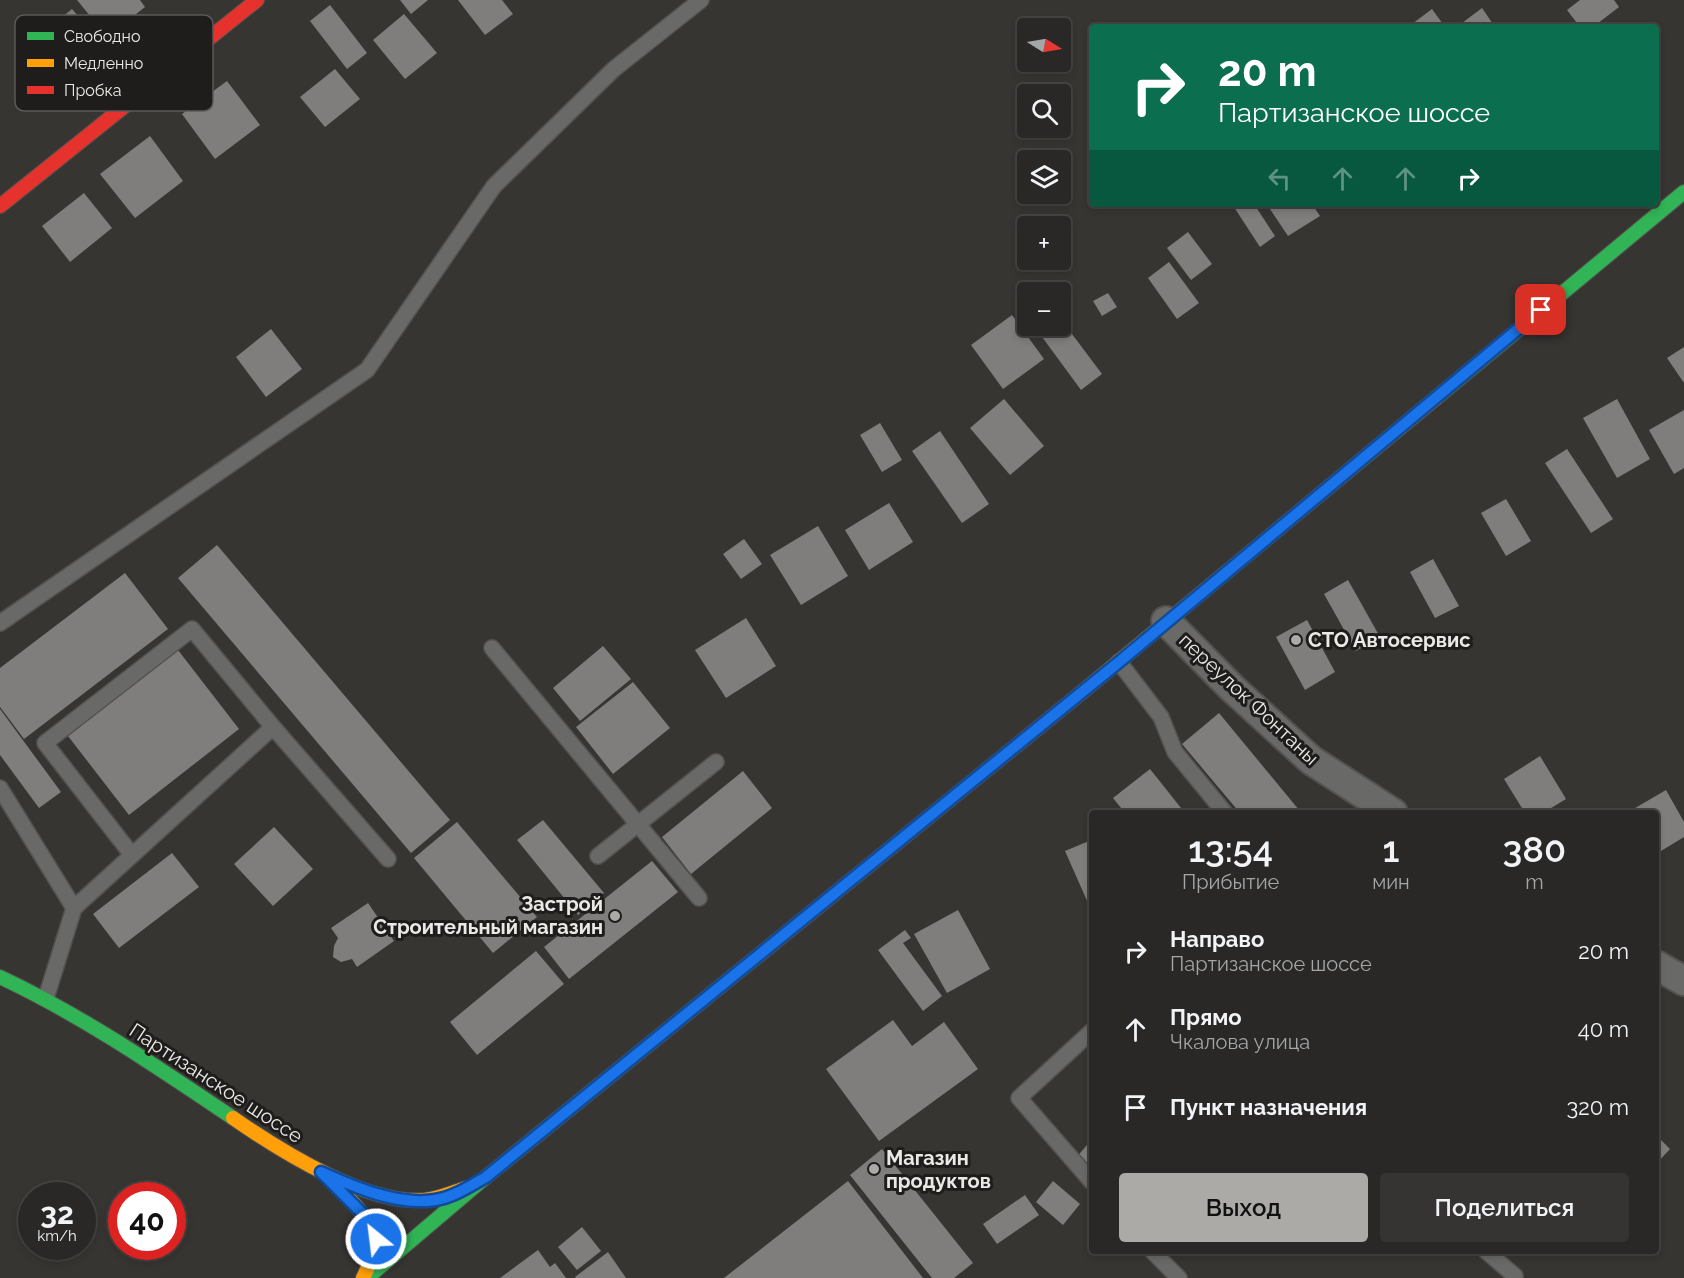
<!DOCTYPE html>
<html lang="ru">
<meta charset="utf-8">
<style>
:root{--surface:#292826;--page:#353432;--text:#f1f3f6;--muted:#a5a6a7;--line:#454443;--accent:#acaaa6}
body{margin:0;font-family:Raleway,sans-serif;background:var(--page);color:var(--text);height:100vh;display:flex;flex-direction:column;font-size:22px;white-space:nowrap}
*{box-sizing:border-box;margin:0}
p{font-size:20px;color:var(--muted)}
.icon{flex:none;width:33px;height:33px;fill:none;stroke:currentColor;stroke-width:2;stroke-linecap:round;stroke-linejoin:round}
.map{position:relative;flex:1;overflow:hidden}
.drawer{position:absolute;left:1089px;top:810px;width:570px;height:444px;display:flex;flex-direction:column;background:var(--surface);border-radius:6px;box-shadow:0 3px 9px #0003,0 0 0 2px var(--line)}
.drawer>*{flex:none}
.banner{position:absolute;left:1089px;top:24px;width:570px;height:183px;border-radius:6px;box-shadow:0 3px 9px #0003,0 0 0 2px var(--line);background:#0b6e4f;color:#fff;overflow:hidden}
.needle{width:39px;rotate:101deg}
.tools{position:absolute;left:1017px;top:18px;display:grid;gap:12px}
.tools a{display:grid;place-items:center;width:54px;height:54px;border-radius:6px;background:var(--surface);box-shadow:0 3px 9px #0003,0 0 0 2px var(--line);font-size:30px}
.speed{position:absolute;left:18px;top:1182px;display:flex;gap:12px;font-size:30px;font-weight:700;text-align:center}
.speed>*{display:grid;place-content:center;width:78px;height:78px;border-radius:50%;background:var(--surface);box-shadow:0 3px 9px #0003,0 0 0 2px var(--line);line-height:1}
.speed small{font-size:15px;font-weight:400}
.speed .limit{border:9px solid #d22;background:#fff;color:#111}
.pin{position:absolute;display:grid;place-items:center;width:51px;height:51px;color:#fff;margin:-26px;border-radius:12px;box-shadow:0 3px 9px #0006}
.me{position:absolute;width:66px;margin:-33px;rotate:331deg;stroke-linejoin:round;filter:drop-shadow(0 0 4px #0008)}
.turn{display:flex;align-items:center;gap:21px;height:126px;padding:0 30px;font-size:27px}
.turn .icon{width:78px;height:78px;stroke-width:2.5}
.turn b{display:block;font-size:42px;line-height:51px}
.lanes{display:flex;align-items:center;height:57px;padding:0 30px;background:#0003;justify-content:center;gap:30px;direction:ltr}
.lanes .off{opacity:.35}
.eta{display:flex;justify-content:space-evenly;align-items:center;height:102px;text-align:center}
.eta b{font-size:36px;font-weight:600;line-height:42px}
.button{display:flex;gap:12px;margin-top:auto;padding:12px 30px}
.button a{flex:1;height:69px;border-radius:6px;background:var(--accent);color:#111;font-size:24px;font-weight:600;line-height:69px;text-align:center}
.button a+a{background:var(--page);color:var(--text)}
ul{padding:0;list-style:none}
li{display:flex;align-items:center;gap:18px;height:78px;padding:0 30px}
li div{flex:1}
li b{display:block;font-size:22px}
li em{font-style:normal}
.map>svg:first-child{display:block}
.building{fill:#807e7c}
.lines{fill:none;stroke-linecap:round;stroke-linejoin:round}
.lane-casing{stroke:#53524f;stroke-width:18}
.street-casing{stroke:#53524f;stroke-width:32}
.fast-casing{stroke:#53524f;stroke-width:16}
.slow-casing{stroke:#53524f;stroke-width:16}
.jam-casing{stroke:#53524f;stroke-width:16}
.lane{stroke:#696968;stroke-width:15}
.street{stroke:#696968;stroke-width:28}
.fast{stroke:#30b455;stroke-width:14}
.slow{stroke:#ff9f0a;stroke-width:14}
.jam{stroke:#e5322d;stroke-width:14}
.route-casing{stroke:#114b97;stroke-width:15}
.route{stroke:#1a73e8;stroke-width:10}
.poi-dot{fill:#acaaa6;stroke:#1f1d1b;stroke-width:2}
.labels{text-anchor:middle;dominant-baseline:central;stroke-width:6;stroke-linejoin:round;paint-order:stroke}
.poi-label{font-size:20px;font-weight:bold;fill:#ebe9e5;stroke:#1f1d1b;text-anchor:start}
.street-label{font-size:20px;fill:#ebe9e5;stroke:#1f1d1b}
.key{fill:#1f1d1b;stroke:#5c5a58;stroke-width:1.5}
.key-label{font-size:16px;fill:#ebe9e5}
</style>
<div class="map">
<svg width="1684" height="1278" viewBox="0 0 1684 1278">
<rect width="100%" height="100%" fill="#373532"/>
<g class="building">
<polygon points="77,0 140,0 145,7 107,37"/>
<polygon points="400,0 428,0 411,14"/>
<polygon points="458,0 502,0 513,14 485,35"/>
<polygon points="1580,0 1614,0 1619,7 1593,27 1580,27 1567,10"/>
<polygon points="330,5 367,53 347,69 310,21"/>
<polygon points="1482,8 1495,27 1465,27 1462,23"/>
<polygon points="72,9 100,43 83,57 55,23"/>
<polygon points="1432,9 1445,27 1408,27"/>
<polygon points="404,14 437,53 405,79 373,40"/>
<polygon points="335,69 360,99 325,127 300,97"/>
<polygon points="227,81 260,125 215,159 182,114"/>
<polygon points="150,136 183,181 135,218 100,174"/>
<polygon points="84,193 112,228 70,262 42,226"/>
<polygon points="1232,204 1254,204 1275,236 1260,247"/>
<polygon points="1271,204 1312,204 1320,216 1288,236 1268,206"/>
<polygon points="1188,232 1212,264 1191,280 1167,248"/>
<polygon points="1169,262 1199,303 1177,319 1148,278"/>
<polygon points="1108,293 1117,307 1102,316 1093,301"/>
<polygon points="1012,315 1044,359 1003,389 971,345"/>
<polygon points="1060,318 1102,374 1081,390 1034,326 1060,326"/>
<polygon points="271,329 302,369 266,397 236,357"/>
<polygon points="1684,347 1684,383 1667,358"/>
<polygon points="1004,399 1044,446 1010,475 970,428"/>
<polygon points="1617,399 1650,459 1617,478 1583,418"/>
<polygon points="1684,410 1684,468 1674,474 1649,430"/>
<polygon points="880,423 902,460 882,472 860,435"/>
<polygon points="940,431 989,504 962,523 912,451"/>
<polygon points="1567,449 1613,519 1591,533 1545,463"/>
<polygon points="1506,499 1531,541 1506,556 1481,513"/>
<polygon points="889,503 913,542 869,570 845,530"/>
<polygon points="818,526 848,576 801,605 770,555"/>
<polygon points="744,539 762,564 741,579 723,554"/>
<polygon points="217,545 450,820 411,853 178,578"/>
<polygon points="1433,559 1459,606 1435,618 1410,572"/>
<polygon points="125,573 168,629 24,739 0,707 0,668"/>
<polygon points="1348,580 1380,637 1356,651 1324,594"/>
<polygon points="746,618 776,666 726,698 695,650"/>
<polygon points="1307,620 1335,672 1305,690 1276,637"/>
<polygon points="603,646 631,679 580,721 553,688"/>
<polygon points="178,650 239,729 129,815 68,736"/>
<polygon points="633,682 670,728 613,774 576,727"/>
<polygon points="0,709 61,792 39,808 0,755"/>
<polygon points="1219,713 1299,810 1295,813 1240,813 1182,744"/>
<polygon points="1540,756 1566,799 1543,813 1525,813 1504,779"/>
<polygon points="1150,769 1185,813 1125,813 1113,798"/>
<polygon points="743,771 772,808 691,874 662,837"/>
<polygon points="1666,790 1684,822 1684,837 1656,854 1656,813 1630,811"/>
<polygon points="543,820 604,893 578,915 517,840"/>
<polygon points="457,822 537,917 493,953 414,858"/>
<polygon points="274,827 313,869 273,906 234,864"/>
<polygon points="1089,841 1092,849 1092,912 1065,851"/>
<polygon points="172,853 199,887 119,948 93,914"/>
<polygon points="652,861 678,892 569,979 544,947"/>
<polygon points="368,903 394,941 357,967 352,959 341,962 333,957 334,946 338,938 331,928"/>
<polygon points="958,910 990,969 947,993 914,934"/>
<polygon points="905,930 911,938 903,943 942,996 923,1011 878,950"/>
<polygon points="536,951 564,984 477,1055 450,1022"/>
<polygon points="893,1020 912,1046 944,1022 978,1069 879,1141 826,1069"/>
<polygon points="1656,1135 1670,1149 1656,1164"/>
<polygon points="1092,1139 1092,1171 1076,1158"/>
<polygon points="882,1149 973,1263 954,1278 932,1278 850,1175"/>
<polygon points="848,1181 923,1278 724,1278"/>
<polygon points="1053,1181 1080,1204 1063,1225 1036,1202"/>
<polygon points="1025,1195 1039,1215 997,1244 983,1224"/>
<polygon points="582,1227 601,1251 577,1270 558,1247"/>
<polygon points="538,1250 550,1267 555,1263 566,1278 500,1278"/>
<polygon points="608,1252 626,1278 576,1278 575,1277"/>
</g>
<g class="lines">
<g class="lane-casing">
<g id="lane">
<polyline points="0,623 367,370 494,186 614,69 701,0"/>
<polyline points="492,648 699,898"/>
<polyline points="1119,662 1161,717 1175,752 1225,813"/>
<polyline points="273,727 388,859"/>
<polyline points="0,788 74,908 46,998"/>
<polyline points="598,856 716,762"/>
<polyline points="74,908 273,727 192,629 45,743 132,855"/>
<polyline points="1092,1031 1019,1098 1092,1182"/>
<polyline points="1152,1251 1179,1278"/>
<polyline points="1486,1251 1515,1276"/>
</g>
</g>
<g class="street-casing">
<g id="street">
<polyline points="1166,621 1232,688 1311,760 1393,813"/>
<polyline points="1656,965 1684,981"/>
</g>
</g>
<g class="fast-casing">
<g id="fast">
<polyline points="1436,398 1684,192"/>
<path d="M0,977c83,39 157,90 233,141"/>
<polyline points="367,1278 486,1177 775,942"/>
</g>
</g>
<g class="slow-casing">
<g id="slow">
<polyline points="1081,693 1436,398"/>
<path d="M233,1118c46,32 140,92 198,81 11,-2 23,-7 35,-11"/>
<path d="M331,1181c33,32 56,50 32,97"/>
</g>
</g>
<g class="jam-casing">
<g id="jam">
<polyline points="0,206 257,0"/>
<polyline points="775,942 1081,693"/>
</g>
</g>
<use href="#lane" class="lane"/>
<use href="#street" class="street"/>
<use href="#fast" class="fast"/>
<use href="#slow" class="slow"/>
<use href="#jam" class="jam"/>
</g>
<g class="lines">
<g class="route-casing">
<path id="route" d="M376,1239l-11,-23 -44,-44c33,15 77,34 114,28 19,-3 35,-14 51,-23l633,-515 422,-352"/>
</g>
<use href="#route" class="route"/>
</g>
<g class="poi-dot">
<circle cx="1296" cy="640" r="6"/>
<circle cx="615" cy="916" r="6"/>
<circle cx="874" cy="1169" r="6"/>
</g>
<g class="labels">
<g class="poi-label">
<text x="1308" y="640">СТО Автосервис</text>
<text x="603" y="904" text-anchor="end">Застрой<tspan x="603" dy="23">Строительный магазин</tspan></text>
<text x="886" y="1158">Магазин<tspan x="886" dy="23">продуктов</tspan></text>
</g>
<g class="street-label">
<text transform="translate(1249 699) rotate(43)">переулок Фонтаны</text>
<text transform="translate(216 1083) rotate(33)">Партизанское шоссе</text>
</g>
</g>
<rect x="15" y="15" width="198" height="96" rx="9" class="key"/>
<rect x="27" y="32" width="27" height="8" fill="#30b455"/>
<rect x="27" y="59" width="27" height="8" fill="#ff9f0a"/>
<rect x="27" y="86" width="27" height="8" fill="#e5322d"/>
<g class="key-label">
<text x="64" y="42">Свободно</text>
<text x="64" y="69">Медленно</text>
<text x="64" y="96">Пробка</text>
</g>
</svg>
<div class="tools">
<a><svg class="needle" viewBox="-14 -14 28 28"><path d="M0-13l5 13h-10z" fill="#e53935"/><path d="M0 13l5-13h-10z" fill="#a5a6a7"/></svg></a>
<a><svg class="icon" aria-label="search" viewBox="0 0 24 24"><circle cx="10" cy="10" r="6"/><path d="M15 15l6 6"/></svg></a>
<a><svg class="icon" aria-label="layers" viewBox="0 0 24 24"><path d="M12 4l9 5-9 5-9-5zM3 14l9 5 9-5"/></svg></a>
<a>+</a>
<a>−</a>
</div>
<div class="speed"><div>32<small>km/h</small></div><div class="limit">40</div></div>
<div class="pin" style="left:1541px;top:310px;background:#d93025"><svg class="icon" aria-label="arrive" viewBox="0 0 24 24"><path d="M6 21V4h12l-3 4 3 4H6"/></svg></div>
<svg class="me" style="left:376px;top:1239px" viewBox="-20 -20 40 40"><circle r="17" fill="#1a73e8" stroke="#fff" stroke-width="3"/><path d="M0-11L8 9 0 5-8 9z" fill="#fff"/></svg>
<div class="banner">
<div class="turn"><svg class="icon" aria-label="right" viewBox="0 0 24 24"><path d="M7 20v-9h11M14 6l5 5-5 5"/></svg><div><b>20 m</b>Партизанское шоссе</div></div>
<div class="lanes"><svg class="icon off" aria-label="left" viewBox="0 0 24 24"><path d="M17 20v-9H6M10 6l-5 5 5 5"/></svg><svg class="icon off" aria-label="ahead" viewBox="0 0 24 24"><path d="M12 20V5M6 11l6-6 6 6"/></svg><svg class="icon off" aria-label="ahead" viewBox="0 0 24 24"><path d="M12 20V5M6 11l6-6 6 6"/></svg><svg class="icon" aria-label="right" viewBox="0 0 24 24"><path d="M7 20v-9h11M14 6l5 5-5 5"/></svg></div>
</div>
<section class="drawer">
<div class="eta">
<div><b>13:54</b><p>Прибытие</p></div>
<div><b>1</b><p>мин</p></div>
<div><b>380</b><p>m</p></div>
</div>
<ul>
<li><svg class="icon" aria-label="right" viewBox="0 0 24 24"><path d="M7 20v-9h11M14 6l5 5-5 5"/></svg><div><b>Направо</b><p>Партизанское шоссе</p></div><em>20 m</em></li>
<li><svg class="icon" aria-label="ahead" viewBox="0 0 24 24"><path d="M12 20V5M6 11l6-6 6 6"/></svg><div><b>Прямо</b><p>Чкалова улица</p></div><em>40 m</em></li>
<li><svg class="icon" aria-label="arrive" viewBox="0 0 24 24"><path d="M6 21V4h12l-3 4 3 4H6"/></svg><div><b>Пункт назначения</b></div><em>320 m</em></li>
</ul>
<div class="button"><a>Выход</a><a>Поделиться</a></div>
</section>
</div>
